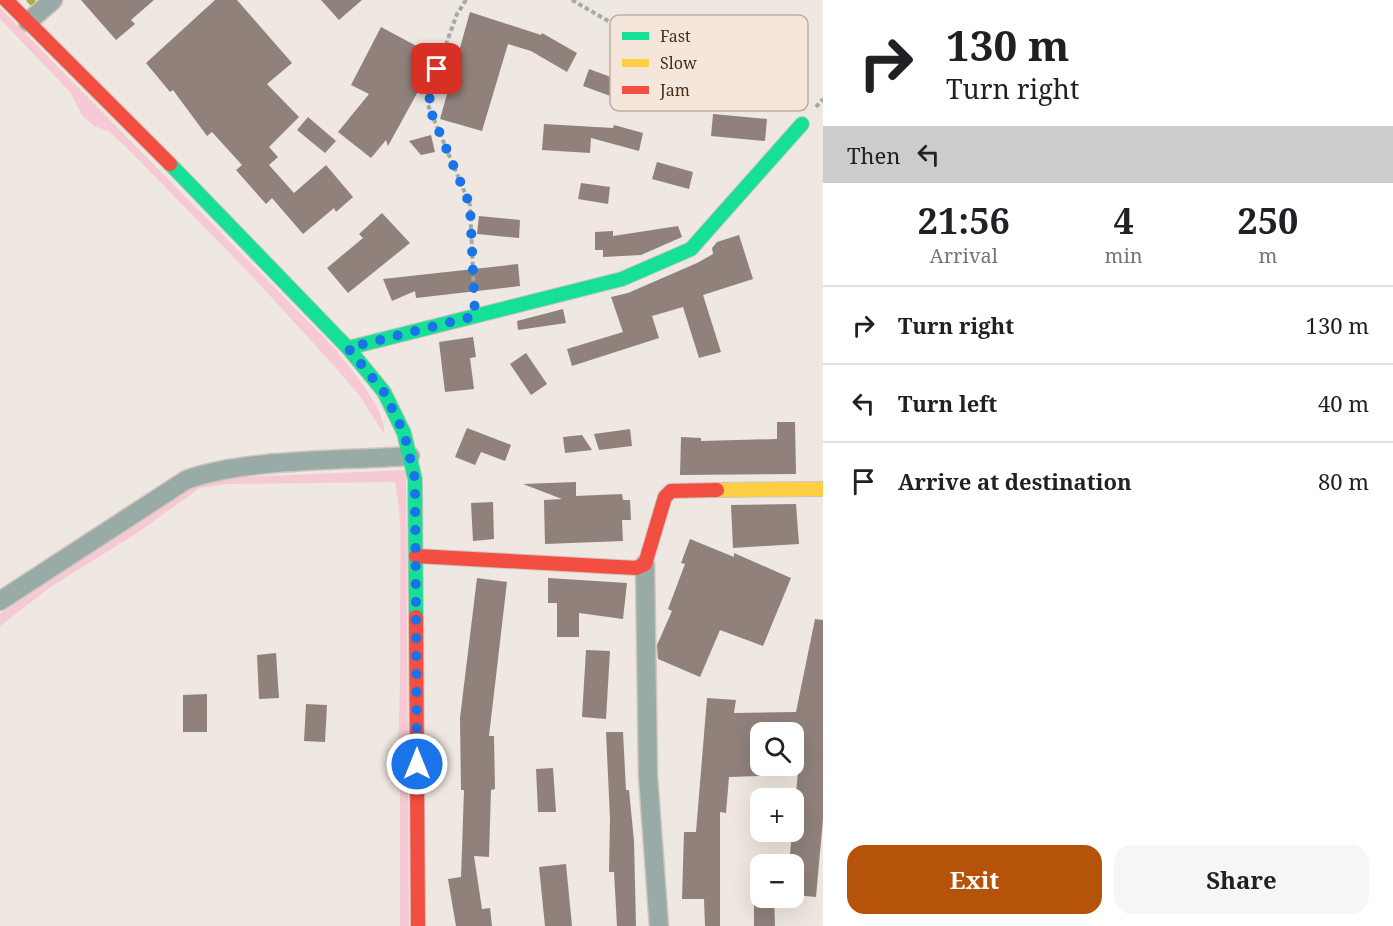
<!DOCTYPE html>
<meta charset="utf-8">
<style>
:root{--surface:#fff;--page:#f6f6f6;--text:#202124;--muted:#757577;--line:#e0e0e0;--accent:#b45309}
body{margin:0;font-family:"Noto Serif",serif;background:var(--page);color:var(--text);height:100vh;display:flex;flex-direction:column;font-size:22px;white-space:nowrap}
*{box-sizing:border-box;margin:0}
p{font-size:20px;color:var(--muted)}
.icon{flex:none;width:33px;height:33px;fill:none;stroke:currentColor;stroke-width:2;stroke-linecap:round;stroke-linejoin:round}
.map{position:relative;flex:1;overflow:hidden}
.side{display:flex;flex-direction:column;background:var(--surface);width:570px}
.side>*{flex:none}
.guide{background:#fff;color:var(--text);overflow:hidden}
.controls{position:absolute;left:750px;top:722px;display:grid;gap:12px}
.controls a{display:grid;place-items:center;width:54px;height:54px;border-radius:12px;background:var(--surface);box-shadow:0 6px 24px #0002;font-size:30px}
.pin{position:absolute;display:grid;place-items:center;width:51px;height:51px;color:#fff;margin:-26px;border-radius:12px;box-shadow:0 3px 9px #0006}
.me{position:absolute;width:66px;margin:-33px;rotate:0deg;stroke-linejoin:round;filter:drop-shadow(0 0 4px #0008)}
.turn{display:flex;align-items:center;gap:21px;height:126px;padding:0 24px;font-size:27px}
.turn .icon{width:78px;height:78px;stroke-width:2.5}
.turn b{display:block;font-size:42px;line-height:51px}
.then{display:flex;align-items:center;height:57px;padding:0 24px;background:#0003;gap:12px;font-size:22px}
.eta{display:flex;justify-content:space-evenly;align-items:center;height:102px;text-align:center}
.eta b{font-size:36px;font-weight:700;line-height:42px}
.primary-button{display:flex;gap:12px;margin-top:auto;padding:12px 24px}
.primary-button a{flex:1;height:69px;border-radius:18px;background:var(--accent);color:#fff;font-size:24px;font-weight:700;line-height:69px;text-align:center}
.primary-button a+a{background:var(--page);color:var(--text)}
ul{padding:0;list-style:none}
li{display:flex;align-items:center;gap:18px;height:78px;padding:0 24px;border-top:2px solid var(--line)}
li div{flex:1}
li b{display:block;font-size:22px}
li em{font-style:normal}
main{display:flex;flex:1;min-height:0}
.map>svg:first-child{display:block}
.green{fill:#f6cad4}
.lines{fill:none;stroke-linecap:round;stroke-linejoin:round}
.stream{stroke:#a7b248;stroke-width:7}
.building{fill:#90817b}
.street-casing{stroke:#d0c5bd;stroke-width:21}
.fast-casing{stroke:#d0c5bd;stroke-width:16}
.slow-casing{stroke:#d0c5bd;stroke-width:16}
.jam-casing{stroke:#d0c5bd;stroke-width:16}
.path{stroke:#a2aaa5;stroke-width:4;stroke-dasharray:4.5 3;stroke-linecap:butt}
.street{stroke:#98aba6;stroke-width:18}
.fast{stroke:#16e098;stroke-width:14}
.slow{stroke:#ffcf43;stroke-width:14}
.jam{stroke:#f24e42;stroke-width:14}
.route{stroke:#1a73e8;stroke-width:10;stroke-dasharray:0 18}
.key{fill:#f5e6db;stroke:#c1aea0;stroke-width:1.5}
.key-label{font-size:16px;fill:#482c15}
</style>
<main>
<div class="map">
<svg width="823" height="926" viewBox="0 0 823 926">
<rect width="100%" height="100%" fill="#efe7e1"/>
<g class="green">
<path d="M0,8l335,341c15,19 52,61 49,85l-25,-39 -23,-27 -84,-92 -127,-130 -17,-15 -14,-5 -12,-11 -12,-23 -70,-73z"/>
<path d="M406,470l2,301 -12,3c5,-56 4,-112 4,-169 0,-41 3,-83 -5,-123l-168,2 -27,4 -63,45 -85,53 -52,40v-12l196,-131 23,-5z"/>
<polygon points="400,790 408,791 409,926 400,926"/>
</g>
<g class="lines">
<polyline class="stream" points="30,0 32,2"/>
</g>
<g class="building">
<polygon points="81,0 154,0 131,20 135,24 116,40"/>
<polygon points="215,0 237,0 292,63 267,84 299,117 269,147 278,157 269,165 294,193 326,165 353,197 336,212 334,208 303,234 272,198 266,204 236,170 242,165 212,132 207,136 173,90 170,92 146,63"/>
<polygon points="321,0 362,0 339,20"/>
<polygon points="470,12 541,35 542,33 577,53 567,72 531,51 508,44 482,131 440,119"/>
<polygon points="381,27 437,57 388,146 386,140 371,158 338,132 369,94 351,85"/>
<polygon points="589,69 619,80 613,97 583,86"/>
<polygon points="713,114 767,119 765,141 711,136"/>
<polygon points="308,117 336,141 325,153 297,130"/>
<polygon points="544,124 613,128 614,125 643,133 639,151 591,138 590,153 542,150"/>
<polygon points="431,135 435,152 421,155 409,141"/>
<polygon points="657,162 693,172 689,189 652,179"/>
<polygon points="581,183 610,187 608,204 578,199"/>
<polygon points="382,213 410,243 348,293 327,268 363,238 359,234"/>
<polygon points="479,216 520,220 519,238 477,234"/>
<polygon points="678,226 682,237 641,255 603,257 603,250 595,250 595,232 613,231 613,236"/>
<polygon points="739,235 753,279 703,295 721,352 699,358 683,307 652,316 659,338 572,366 567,349 623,332 611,297 628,293 697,263 713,254 712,248 717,242"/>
<polygon points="518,264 520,286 416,298 415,291 392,301 383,279"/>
<polygon points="563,309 566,323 518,330 517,321"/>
<polygon points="473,337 476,357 470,358 474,389 445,392 439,342"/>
<polygon points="526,353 547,384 531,395 510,364"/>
<polygon points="777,422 795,422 796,474 680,475 681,437 701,438 701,441 777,439"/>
<polygon points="467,428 511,445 505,461 481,452 475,465 455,457"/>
<polygon points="630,429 632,446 599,450 594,434"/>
<polygon points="582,435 592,450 565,453 563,437"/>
<polygon points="576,482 576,496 622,494 623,500 630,500 631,520 622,520 623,541 545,544 544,500 562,499 523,484"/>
<polygon points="493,502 494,539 473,541 471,503"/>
<polygon points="796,504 799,544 733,548 731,505"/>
<polygon points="690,539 734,557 734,553 791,578 763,646 720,630 700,677 658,659 657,645 672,611 668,609 685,564 681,563"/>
<polygon points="477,578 507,582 489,736 494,736 495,789 491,790 489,857 474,856 482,909 490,908 492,926 456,926 448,879 461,877 464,790 461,790 460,718"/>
<polygon points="548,578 627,583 623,619 579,613 579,637 557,637 557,603 548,603"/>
<polygon points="815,619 823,620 823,819 816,897 794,895 794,864 789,864 802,732 760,732 760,776 729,777 726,813 720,812 720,926 705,926 704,899 682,899 684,832 696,832 707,698 736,700 734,713 796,712"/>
<polygon points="586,650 610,651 606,719 582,717"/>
<polygon points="276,653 279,698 259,699 257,655"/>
<polygon points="207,694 207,732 183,732 183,695"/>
<polygon points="306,704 327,705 325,742 304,741"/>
<polygon points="606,732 623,732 626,790 629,790 634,841 636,926 617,926 614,872 609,872 610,818"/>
<polygon points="553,768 556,812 538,812 536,769"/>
<polygon points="566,864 572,926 545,926 539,867"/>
<polygon points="754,898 774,898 775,926 754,926"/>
</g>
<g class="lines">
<g class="street-casing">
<g id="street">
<polyline points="28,22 53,0"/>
<polyline points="645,564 648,776 659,926"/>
<path d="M0,601l186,-121c61,-22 158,-19 224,-24"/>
</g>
</g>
<g class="fast-casing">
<g id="fast">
<polyline points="170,164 348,348 384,392 404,433 415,479 416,617"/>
<polyline points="348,348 622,279 691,249 802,124"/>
</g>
</g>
<g class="slow-casing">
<polyline id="slow" points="717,490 823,489"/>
</g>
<g class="jam-casing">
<g id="jam">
<polyline points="6,0 170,164"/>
<polyline points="416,556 636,568 645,564 665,497 671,491 717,490"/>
<polyline points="416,617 418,926"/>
</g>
</g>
<g class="path">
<polyline points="466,0 457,14 437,69 428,105 470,205 474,293"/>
<path d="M572,0c34,20 69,40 106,54 31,12 99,22 117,49"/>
<polyline points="816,107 823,99"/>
</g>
<use href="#street" class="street"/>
<use href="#fast" class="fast"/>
<use href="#slow" class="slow"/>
<use href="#jam" class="jam"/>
</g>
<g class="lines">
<polyline class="route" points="417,764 415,479 404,433 384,392 348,348 475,316 470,205 428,105 437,69"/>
</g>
<rect x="610" y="15" width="198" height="96" rx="9" class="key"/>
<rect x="622" y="32" width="27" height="8" fill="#16e098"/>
<rect x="622" y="59" width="27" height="8" fill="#ffcf43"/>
<rect x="622" y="86" width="27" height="8" fill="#f24e42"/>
<g class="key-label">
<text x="660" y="42">Fast</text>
<text x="660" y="69">Slow</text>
<text x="660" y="96">Jam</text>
</g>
</svg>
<div class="controls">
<a><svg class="icon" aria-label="search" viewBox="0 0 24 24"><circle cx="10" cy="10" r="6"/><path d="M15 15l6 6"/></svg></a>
<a>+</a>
<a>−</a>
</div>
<div class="pin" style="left:437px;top:69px;background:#d93025"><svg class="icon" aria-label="arrive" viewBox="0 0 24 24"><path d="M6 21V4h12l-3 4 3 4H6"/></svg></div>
<svg class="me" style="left:417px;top:764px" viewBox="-20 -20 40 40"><circle r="17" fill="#1a73e8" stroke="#fff" stroke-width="3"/><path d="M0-11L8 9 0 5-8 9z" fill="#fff"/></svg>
</div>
<section class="side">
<div class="guide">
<div class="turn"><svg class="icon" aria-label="right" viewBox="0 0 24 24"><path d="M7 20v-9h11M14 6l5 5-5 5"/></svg><div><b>130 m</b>Turn right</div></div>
<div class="then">Then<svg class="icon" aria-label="left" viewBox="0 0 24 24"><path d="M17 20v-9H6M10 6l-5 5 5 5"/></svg></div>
</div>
<div class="eta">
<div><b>21:56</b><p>Arrival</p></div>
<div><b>4</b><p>min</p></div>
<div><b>250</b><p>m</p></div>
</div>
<ul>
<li><svg class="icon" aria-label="right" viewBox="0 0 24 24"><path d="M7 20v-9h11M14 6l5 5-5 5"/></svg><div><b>Turn right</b></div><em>130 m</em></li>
<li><svg class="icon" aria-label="left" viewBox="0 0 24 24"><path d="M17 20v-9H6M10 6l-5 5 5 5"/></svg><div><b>Turn left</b></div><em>40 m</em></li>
<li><svg class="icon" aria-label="arrive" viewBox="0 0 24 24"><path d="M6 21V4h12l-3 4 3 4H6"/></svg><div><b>Arrive at destination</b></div><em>80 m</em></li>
</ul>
<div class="primary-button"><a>Exit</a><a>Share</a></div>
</section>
</main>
